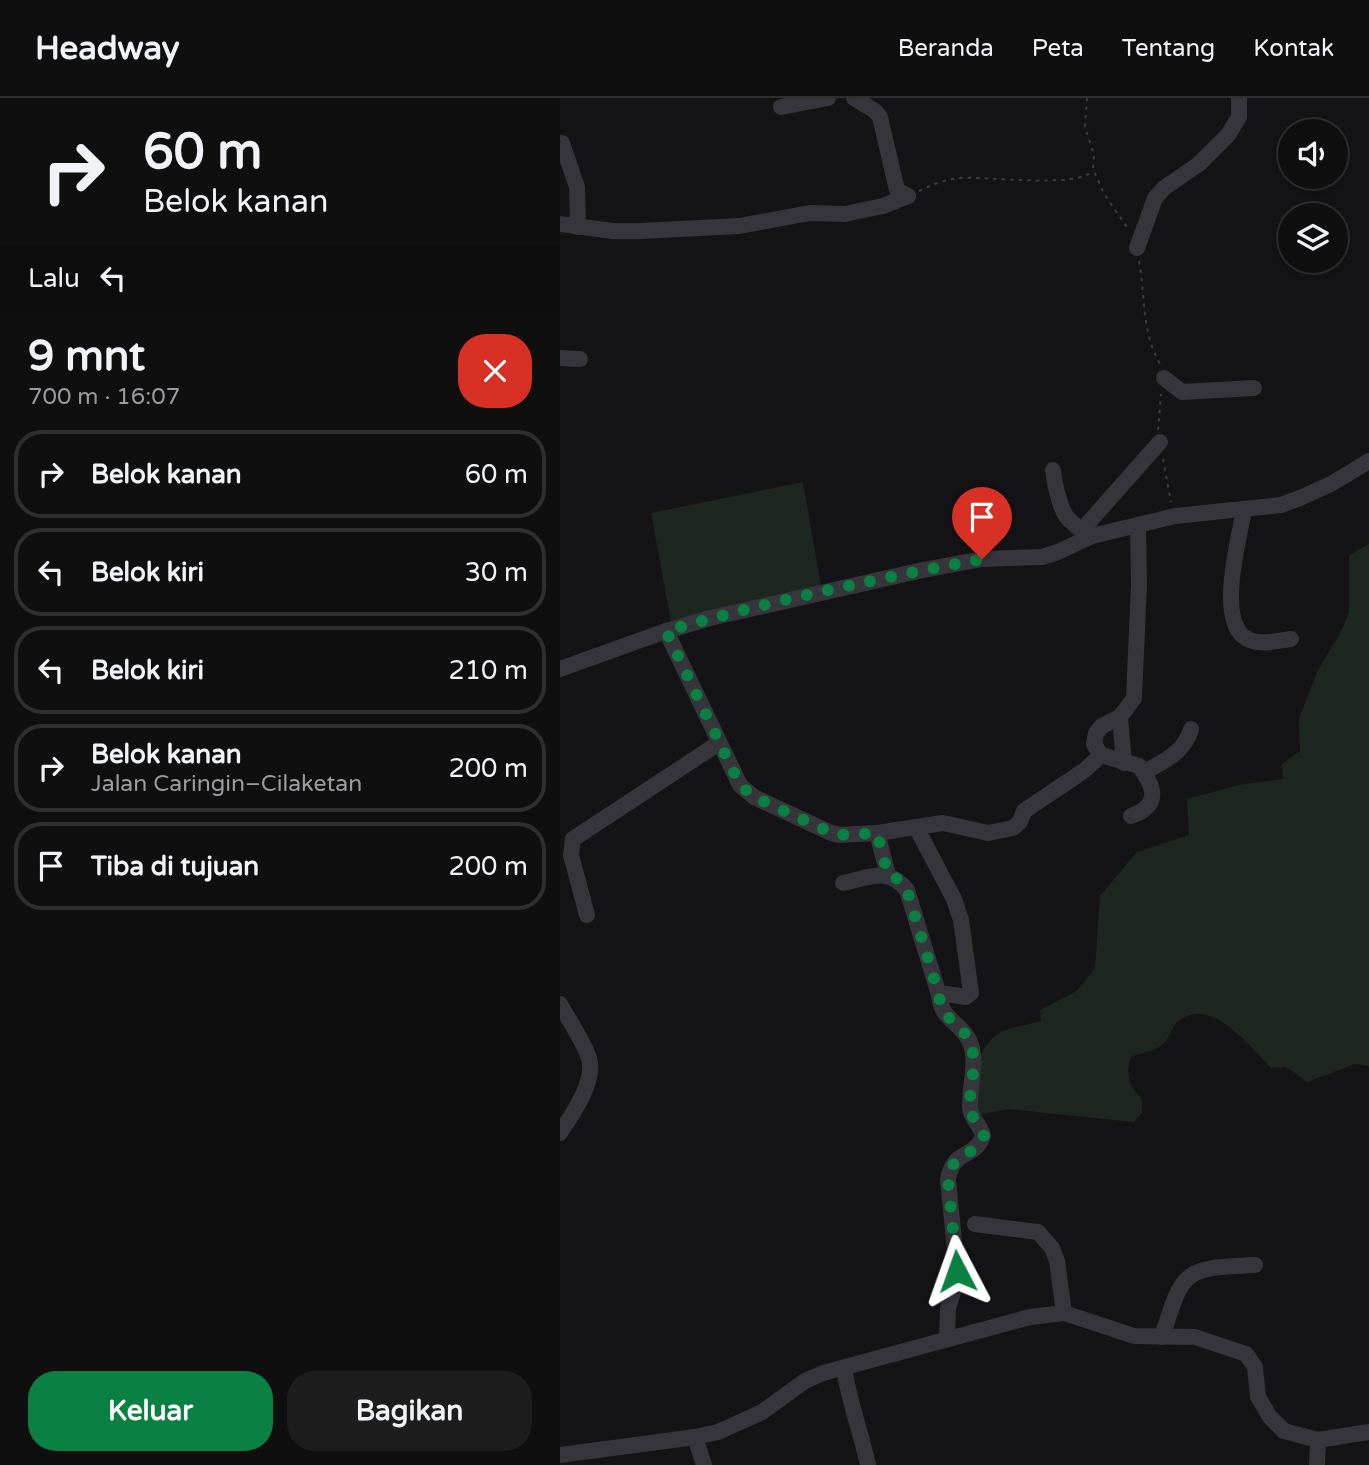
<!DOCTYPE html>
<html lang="id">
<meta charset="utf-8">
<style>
:root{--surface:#0f0f10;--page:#1d1d1e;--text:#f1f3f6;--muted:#9b9c9f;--line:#2f2f30;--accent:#0b8043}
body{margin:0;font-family:"Varela Round",sans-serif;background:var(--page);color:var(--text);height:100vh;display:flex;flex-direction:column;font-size:26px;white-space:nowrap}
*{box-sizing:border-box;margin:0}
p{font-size:23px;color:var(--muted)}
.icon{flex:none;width:38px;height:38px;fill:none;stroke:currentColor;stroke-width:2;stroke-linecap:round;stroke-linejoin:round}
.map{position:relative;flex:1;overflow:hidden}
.panel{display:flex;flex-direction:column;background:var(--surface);width:560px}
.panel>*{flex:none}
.top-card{background:#0f0f10;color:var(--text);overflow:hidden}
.fabs{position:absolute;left:718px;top:21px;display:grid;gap:14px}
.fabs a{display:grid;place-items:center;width:70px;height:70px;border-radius:50%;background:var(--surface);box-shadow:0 4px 18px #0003,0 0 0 2px var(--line);font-size:35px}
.pin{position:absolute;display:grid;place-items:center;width:60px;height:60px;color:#fff;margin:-72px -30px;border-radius:50% 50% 50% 0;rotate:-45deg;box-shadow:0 0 7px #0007}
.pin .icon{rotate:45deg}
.me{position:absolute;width:77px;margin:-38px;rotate:356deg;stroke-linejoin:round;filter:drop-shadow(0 0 5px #0008)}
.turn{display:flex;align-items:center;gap:24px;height:147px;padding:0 28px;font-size:32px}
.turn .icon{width:91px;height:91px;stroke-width:2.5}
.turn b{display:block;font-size:49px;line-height:60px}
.then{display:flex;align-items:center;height:66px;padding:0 28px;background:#0003;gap:14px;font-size:26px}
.round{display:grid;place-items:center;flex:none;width:74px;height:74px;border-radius:28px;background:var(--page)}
.head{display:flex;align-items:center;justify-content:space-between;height:119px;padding:0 28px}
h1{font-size:42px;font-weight:800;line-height:52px}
.primary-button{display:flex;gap:14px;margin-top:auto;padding:14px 28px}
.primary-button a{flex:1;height:80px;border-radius:28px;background:var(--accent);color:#fff;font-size:28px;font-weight:800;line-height:80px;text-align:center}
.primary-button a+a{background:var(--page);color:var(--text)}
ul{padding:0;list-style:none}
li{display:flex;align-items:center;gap:21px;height:88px;margin:0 14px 10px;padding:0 14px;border:4px solid var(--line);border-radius:28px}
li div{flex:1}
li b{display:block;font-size:26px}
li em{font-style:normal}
header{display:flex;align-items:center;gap:42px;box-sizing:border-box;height:98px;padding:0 35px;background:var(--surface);border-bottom:2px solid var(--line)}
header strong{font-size:33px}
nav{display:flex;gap:38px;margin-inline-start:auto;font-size:24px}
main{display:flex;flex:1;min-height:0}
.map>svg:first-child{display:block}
.green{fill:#1e2620}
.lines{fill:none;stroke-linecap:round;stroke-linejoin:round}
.path{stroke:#3b3c43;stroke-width:2;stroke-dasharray:3.5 5;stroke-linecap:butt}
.minor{stroke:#35353b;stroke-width:16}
.route{stroke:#0b8043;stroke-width:12;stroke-dasharray:0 21.6}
</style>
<header>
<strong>Headway</strong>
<nav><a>Beranda</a><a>Peta</a><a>Tentang</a><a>Kontak</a></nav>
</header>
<main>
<section class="panel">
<div class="top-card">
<div class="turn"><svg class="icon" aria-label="right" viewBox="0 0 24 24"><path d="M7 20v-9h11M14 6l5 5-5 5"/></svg><div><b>60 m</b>Belok kanan</div></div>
<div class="then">Lalu<svg class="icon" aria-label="left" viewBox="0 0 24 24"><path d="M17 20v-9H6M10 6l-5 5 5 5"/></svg></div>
</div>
<div class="head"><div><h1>9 mnt</h1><p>700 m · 16:07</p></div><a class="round" style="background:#d93025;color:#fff"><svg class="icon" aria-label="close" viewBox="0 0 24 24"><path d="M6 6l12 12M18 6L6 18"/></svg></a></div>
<ul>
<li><svg class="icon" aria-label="right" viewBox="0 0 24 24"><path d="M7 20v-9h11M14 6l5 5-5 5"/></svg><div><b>Belok kanan</b></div><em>60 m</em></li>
<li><svg class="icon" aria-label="left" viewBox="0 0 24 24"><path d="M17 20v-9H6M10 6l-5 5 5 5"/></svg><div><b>Belok kiri</b></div><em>30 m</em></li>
<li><svg class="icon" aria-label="left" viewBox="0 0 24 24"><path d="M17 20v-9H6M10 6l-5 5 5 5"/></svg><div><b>Belok kiri</b></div><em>210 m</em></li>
<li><svg class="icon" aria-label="right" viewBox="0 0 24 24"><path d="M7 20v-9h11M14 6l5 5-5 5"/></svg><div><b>Belok kanan</b><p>Jalan Caringin–Cilaketan</p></div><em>200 m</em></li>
<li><svg class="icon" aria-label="arrive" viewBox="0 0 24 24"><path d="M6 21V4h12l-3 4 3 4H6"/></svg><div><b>Tiba di tujuan</b></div><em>200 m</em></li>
</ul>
<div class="primary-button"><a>Keluar</a><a>Bagikan</a></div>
</section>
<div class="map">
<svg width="809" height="1367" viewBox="0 0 809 1367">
<rect width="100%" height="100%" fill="#141416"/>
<g class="green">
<polygon points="243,384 261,488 111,524 91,415"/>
<path d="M809,446v522l-14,-2 -48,18 -21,-15 -15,1c-20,-21 -59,-71 -91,-48 -8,5 -9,15 -15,22 -6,8 -24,11 -34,15 -6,15 -2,31 11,42v14l-8,9 -126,-13 -34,7c1,-26 -2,-66 24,-82 11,-7 30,-9 43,-13l-1,-11 37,-19 18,-23 5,-72 24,-29 13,-15 52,-17 -2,-36 52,-14 44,-6 -1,-15 18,-13 -1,-32 18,-47 25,-42 7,-18v-57z"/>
</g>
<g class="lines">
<g class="path">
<polyline points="527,0 525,29 534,57 533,71 544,96 569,132"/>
<path d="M359,93c12,-6 27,-12 41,-13 25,-2 121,11 133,-8"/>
<path d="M579,163c7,39 2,69 21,103"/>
<polyline points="598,332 601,296"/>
<polyline points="603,361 611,404"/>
</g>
<g class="minor">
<polyline points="294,0 315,13 320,19 337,92 348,98"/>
<polyline points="221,9 268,0"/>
<polyline points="2,45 17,89 18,129"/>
<polyline points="0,126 53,133 81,133 179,128 250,115 285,116 323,108 348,98"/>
<polyline points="577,150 595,100 604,90 639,66 668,37 679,19 679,0"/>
<polyline points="0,260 20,261"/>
<polyline points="604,280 622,294 694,290"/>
<path d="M493,372c2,15 5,33 13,46 7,9 15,11 19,22"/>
<path d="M684,412c-5,29 -26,104 -1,126 13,11 33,5 48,3"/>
<polyline points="522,432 600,344"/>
<polyline points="106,533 180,687 194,699 269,734 279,737 317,735 383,725 428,735 453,730 460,724 464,713 525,672 541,657"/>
<polyline points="0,571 106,533 150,520 363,472 422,461 482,459 498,454 532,438 615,418 721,407 740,400 771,386 809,363"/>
<polyline points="560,619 564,665"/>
<path d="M584,674c18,-9 42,-21 47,-43"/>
<path d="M571,718c29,-10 25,-28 8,-50l-38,-11 -7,-11 2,-11 6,-7 18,-9 14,-19 5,-114 -1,-59"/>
<path d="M357,731l37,70 7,21 10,73 -5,4 -20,-3 -7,1c2,25 20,26 30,45 10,20 0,46 1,67 0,11 11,18 13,29 -9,24 -30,12 -35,44l9,91 -1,11 -8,26 -1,30"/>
<polyline points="317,735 328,777"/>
<path d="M283,785c26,-5 45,-17 64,7l32,105"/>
<polyline points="27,817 11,757 13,741 159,645"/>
<path d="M0,906c9,17 23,36 29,54 7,23 -17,57 -29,75"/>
<polyline points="415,1126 478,1134 492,1150 497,1163 504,1215"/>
<path d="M602,1239c21,-68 22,-69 93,-72"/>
<path d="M284,1270c5,34 17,64 24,97"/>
<polyline points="135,1339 144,1367"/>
<polyline points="0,1357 135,1339 158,1334 202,1314 245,1283 263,1275 470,1219 504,1215 574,1238 635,1239 686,1256 695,1269 698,1299 710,1319 724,1333 758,1342 809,1334"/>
<polyline points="757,1367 758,1342"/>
</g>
</g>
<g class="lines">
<path class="route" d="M397,1173l-9,-91c5,-32 26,-20 36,-44 -3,-11 -14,-18 -14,-29 -1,-21 9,-47 -1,-67 -10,-19 -28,-20 -30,-45l-32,-105 -9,-11 -10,-4 -11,-42 -38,2 -9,-3 -76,-35 -14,-12 -74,-154c104,-30 210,-52 316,-72"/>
</g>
</svg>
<div class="fabs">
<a><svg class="icon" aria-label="sound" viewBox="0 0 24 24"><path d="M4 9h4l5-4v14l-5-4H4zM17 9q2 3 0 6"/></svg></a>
<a><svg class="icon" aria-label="layers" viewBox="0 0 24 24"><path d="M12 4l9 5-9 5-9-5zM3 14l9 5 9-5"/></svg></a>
</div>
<div class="pin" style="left:422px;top:461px;background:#d93025"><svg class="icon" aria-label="arrive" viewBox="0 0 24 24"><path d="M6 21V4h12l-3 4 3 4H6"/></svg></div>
<svg class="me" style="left:397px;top:1173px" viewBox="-20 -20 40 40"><path d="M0-17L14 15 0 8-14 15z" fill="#0b8043" stroke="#fff" stroke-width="4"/></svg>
</div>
</main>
